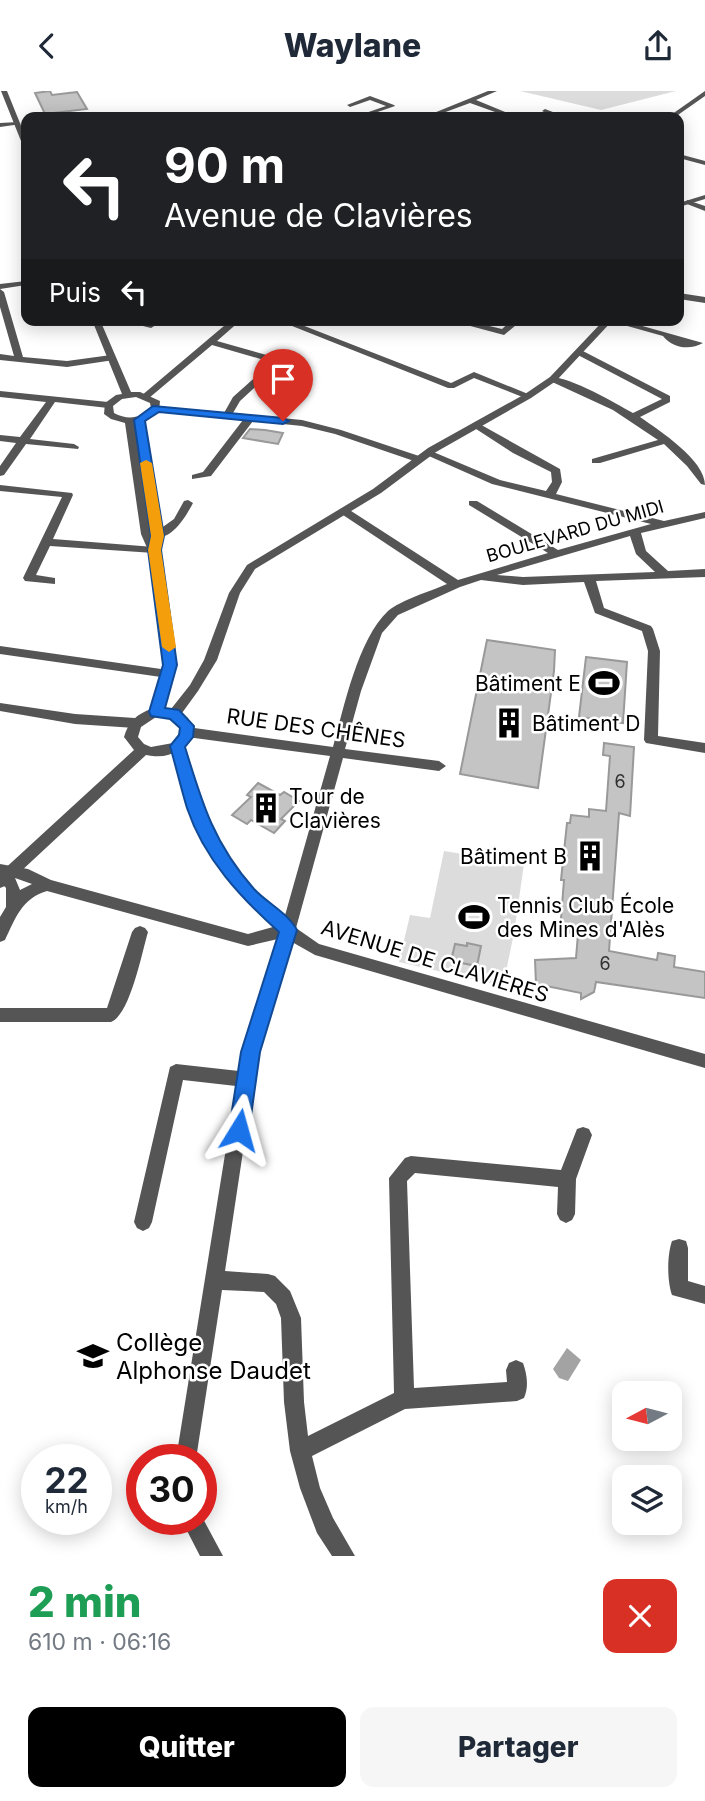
<!DOCTYPE html>
<html lang="fr">
<meta charset="utf-8">
<style>
:root{--surface:#fff;--page:#f6f6f7;--text:#1f2937;--muted:#747a83;--accent:#000}
body{margin:0;font-family:Inter,sans-serif;background:var(--page);color:var(--text);height:100vh;display:flex;flex-direction:column;font-size:26px;white-space:nowrap}
*{box-sizing:border-box;margin:0}
p{font-size:23px;color:var(--muted)}
.icon{flex:none;width:38px;height:38px;fill:none;stroke:currentColor;stroke-width:2;stroke-linecap:round;stroke-linejoin:round}
.map{position:relative;height:1465px;overflow:hidden}
.panel{display:flex;flex-direction:column;background:var(--surface);flex:1}
.panel>*{flex:none}
.hud{position:absolute;left:21px;top:21px;width:663px;height:214px;border-radius:14px;box-shadow:0 4px 18px #0003;background:#202124;color:#fff;overflow:hidden}
.needle{width:46px;rotate:263deg}
.fabs{position:absolute;left:612px;top:1290px;display:grid;gap:14px}
.fabs a{display:grid;place-items:center;width:70px;height:70px;border-radius:14px;background:var(--surface);box-shadow:0 4px 18px #0003;font-size:35px}
.speed{position:absolute;left:21px;top:1353px;display:flex;gap:14px;font-size:35px;font-weight:700;text-align:center}
.speed>*{display:grid;place-content:center;width:91px;height:91px;border-radius:50%;background:var(--surface);box-shadow:0 4px 18px #0003;line-height:1}
.speed small{font-size:18px;font-weight:400}
.speed .limit{border:10px solid #d22;background:#fff;color:#111}
.pin{position:absolute;display:grid;place-items:center;width:60px;height:60px;color:#fff;margin:-72px -30px;border-radius:50% 50% 50% 0;rotate:-45deg;box-shadow:0 0 7px #0007}
.pin .icon{rotate:45deg}
.me{position:absolute;width:77px;margin:-38px;rotate:8deg;stroke-linejoin:round;filter:drop-shadow(0 0 5px #0008)}
.turn{display:flex;align-items:center;gap:24px;height:147px;padding:0 28px;font-size:32px}
.turn .icon{width:91px;height:91px;stroke-width:2.5}
.turn b{display:block;font-size:49px;line-height:60px}
.then{display:flex;align-items:center;height:66px;padding:0 28px;background:#0003;gap:14px;font-size:26px}
.round{display:grid;place-items:center;flex:none;width:74px;height:74px;border-radius:14px;background:var(--page)}
.head{display:flex;align-items:center;justify-content:space-between;height:119px;padding:0 28px}
h1{font-size:42px;font-weight:800;line-height:52px;color:#1e9e55}
.action{display:flex;gap:14px;margin-top:auto;padding:14px 28px}
.action a{flex:1;height:80px;border-radius:14px;background:var(--accent);color:#fff;font-size:28px;font-weight:800;line-height:80px;text-align:center}
.action a+a{background:var(--page);color:var(--text)}
header{display:flex;justify-content:space-between;align-items:center;height:91px;padding:0 28px;background:var(--surface);font-size:32px;font-weight:800}
.map>svg:first-child{display:block}
.green{fill:#dcdcdc}
.water{fill:#a3a3a3}
.building{fill:#c4c4c4;stroke:#999;stroke-width:2}
.lines{fill:none;stroke-linecap:round;stroke-linejoin:round}
.minor{fill:#555;fill-rule:evenodd}
.tertiary{fill:#555;fill-rule:evenodd}
.route{fill:#1a73e8;stroke:#114b97;stroke-width:2}
.slow{fill:#f59e0b}
.labels{text-anchor:middle;dominant-baseline:central;stroke-width:5;stroke-linejoin:round;paint-order:stroke}
.far-street-label{font-size:18px;fill:#000;stroke:#fff}
.number-label{font-size:18px;fill:#313131}
.poi-label{font-size:21px;fill:#000;stroke:#fff;text-anchor:start}
.street-label{font-size:21px;fill:#000;stroke:#fff}
.near-poi-label{font-size:24px;fill:#000;stroke:#fff;text-anchor:start}
</style>
<header><svg class="icon" aria-label="back" viewBox="0 0 24 24"><path d="M15 5l-7 7 7 7"/></svg>Waylane<svg class="icon" aria-label="share" viewBox="0 0 24 24"><path d="M12 15V3M7 8l5-5 5 5M5 13v7h14v-7"/></svg></header>
<div class="map">
<svg width="705" height="1465" viewBox="0 0 705 1465">
<rect width="100%" height="100%" fill="#fff"/>
<g class="green">
<polygon points="520,0 676,0 601,19"/>
<polygon points="444,760 524,773 514,842 503,895 399,871 410,824 430,827"/>
</g>
<polygon class="water" points="567,1257 581,1269 568,1290 559,1287 553,1278"/>
<g class="building">
<polygon points="50,0 52,4 77,1 87,18 45,23 35,2"/>
<polygon points="250,338 265,339 283,342 278,353 243,347"/>
<polygon points="487,549 555,559 554,580 538,697 460,683"/>
<polygon points="586,566 627,571 623,632 579,626"/>
<polygon points="604,652 634,656 630,725 619,722 609,860 657,869 658,862 675,865 674,876 705,881 705,907 596,891 594,901 581,908 581,902 536,893 535,869 576,867 578,843 560,840 564,789 561,789 567,732 570,732 571,724 589,726 589,718 606,720 610,665 603,664"/>
<polygon points="258,692 280,704 284,701 299,710 281,728 285,730 274,742 251,729 247,733 232,724 251,706 247,704"/>
<polygon points="467,852 481,855 477,875 451,870 455,853 467,855"/>
</g>
<g class="lines">
<g class="minor">
<polygon points="488,0 497,0 476,9 517,26 509,26 470,12 432,26 424,26"/>
<polygon points="705,0 705,5 675,26 668,26"/>
<polygon points="370,5 394,14 395,15 363,26 354,26 386,15 370,9 350,16 347,14"/>
<polygon points="545,18 558,23 559,24 547,26 550,24 542,20"/>
<polygon points="643,22 653,25 654,26 641,25"/>
<polygon points="242,24 245,26 238,26 239,25"/>
<polygon points="0,32 18,31 21,33 0,36"/>
<polygon points="679,63 705,70 705,74 679,67"/>
<polygon points="687,109 705,115 705,120 687,113"/>
<polygon points="26,190 26,194 0,198 4,201 23,266 67,270 111,264 114,265 114,269 67,276 0,269 0,263 14,265 0,216 0,193"/>
<polygon points="137,229 150,231 164,229 151,237 139,234"/>
<polygon points="231,229 241,229 217,250 270,265 279,274 240,310 233,322 302,329 341,339 422,366 422,370 414,370 335,343 302,335 253,330 211,385 192,388 192,384 203,381 243,329 156,321 151,318 156,315 224,322 233,306 269,274 264,269 212,254 149,307 141,305"/>
<polygon points="277,229 289,229 451,292 474,281 533,305 525,307 474,287 454,297 448,297"/>
<polygon points="448,229 464,229 502,238 512,229 522,229 504,244"/>
<path d="M606,229h15l82,23c-12,7 -30,6 -40,-7z"/>
<path d="M579,258l91,47v6l-30,15c20,14 65,43 65,68l-4,-1 -14,-18 -23,-22 -64,19h-8v-4l66,-19 -45,-30 -63,-29v-4c19,-1 65,26 83,36l29,-14 -86,-45 -2,-2z"/>
<polygon points="0,300 108,311 113,314 108,317 55,311 30,348 74,353 79,356 78,358 26,353 4,384 0,385 0,375 16,352 0,350 0,344 20,346 46,311 0,306"/>
<path d="M476,331l84,47 2,13 -6,12 108,27 41,-9v6l-64,15 5,18 22,20 37,-2v8l-109,4 8,27 47,18 2,3 7,22 -2,85 47,7v10l-59,-10 -2,-3 4,-89 -6,-20 -47,-18 -11,-31 -61,3 -42,-5 -21,7 -62,28 -16,18 -21,58 -16,58 94,12 7,5 -7,5 -96,-13 -47,170 23,16 386,110v14l-390,-113 -23,-13 -34,110 -33,219 43,3 7,2 15,15 11,27 3,84 4,34 86,-43 -5,-215 16,-20 6,-2 150,14 16,-41 6,-2 6,2 3,6 -16,44 -1,35 -3,6 -6,3 -6,-3 -3,-6 1,-27 -143,-14 -8,8 7,207 93,-6 -1,-12 3,-7 7,-3 7,3c4,11 6,24 1,35l-7,3 -112,8 -93,47 8,32 13,30 22,38h-23l-15,-23 -17,-45 -10,-37 -6,-49 -3,-84 -5,-14 -12,-12 -42,-2 -26,169h-20l60,-373 -53,-6 -31,142 -3,6 -6,3 -6,-3 -3,-6 36,-155 6,-3 63,7 3,-19 36,-113 -30,7 -201,-55c-25,7 -32,28 -42,49l-5,2v-25l6,-10v-19l-6,-7v-17l28,5 23,11 197,54 25,-7c-37,-34 -69,-75 -86,-123 -7,-19 -11,-39 -16,-58l7,-5 7,5c5,19 9,39 16,58 16,45 48,83 83,115l46,-163 -143,-19 -7,-5 7,-5 146,20c11,-40 25,-108 55,-136 13,-11 43,-20 59,-27l-107,-71v-4h8l110,71 90,-27 -79,-48v-4h8l81,49 93,-26 -159,-40 -70,-31 9,-2 69,29 46,11 6,-9 -1,-10 -38,-19 -40,-26 -2,-2zM630,445l6,18 19,18 -132,5 -26,-2zM15,787l17,6 -12,6z"/>
<polygon points="0,394 72,402 73,404 53,448 154,456 160,459 154,462 50,455 36,484 55,487 55,493 25,490 23,487 62,406 0,400"/>
<path d="M188,409l5,3c-8,15 -21,37 -40,35v-4l21,-15 10,-18z"/>
<polygon points="0,555 168,579 174,583 168,587 0,563"/>
<polygon points="0,612 75,623 135,627 141,632 135,637 75,633 0,620"/>
<path d="M140,835l5,2 3,4c-6,20 -18,83 -37,90h-111v-14h107l25,-76 3,-4z"/>
<path d="M679,1148l7,2 2,7v33l17,5v18l-33,-9c-5,-14 -5,-40 0,-54z"/>
<polygon points="201,1424 223,1465 200,1465 181,1428 201,1428"/>
</g>
<g class="tertiary">
<polygon points="1,0 7,0 26,47 26,57 23,55"/>
<polygon points="705,104 705,108 679,116 679,112"/>
<polygon points="679,202 705,206 705,212 679,208"/>
<path d="M92,229h8l31,72h9l20,9 -1,10 -15,10 18,111 -2,18 16,115 -11,43 6,1 19,-24 14,-25 25,-67 18,-28 126,-76 55,-41 97,-54 25,-17 54,-57h9l-57,61 -25,17 -95,54 -55,41 -126,76 -15,24 -23,67 -19,31 -16,22 6,5 6,14c-12,19 -25,28 -48,23l-141,131 -5,2v-15l134,-123 -10,-13c4,-15 13,-23 27,-28l13,-44 -16,-115 -7,-16 -16,-111 -14,-4 -7,-5 1,-11 11,-8 6,-1zM136,306l14,6 1,5c-11,11 -24,12 -37,5l-1,-7 9,-7zM156,626l14,1 8,6 2,8 -7,11 -22,4 -7,-3 -6,-7 3,-10z"/>
</g>
</g>
<path class="route" d="M153,315l130,12 6,3 -6,3 -124,-12 -14,9 19,115 -3,14 16,115 -12,43 14,2 15,16 -1,11 -8,10c17,56 29,97 69,142 13,14 34,24 43,41l-37,122 -11,78 -3,7 -7,2 -7,-2 -3,-7 12,-78 38,-120c-38,-34 -75,-73 -92,-124 -6,-20 -11,-41 -17,-62l9,-11 1,-7 -10,-9 -19,-3 -2,-4 14,-47 -15,-115 3,-14 -17,-116z"/>
<polygon class="slow" points="146,369 152,372 164,445 161,459 176,556 169,561 162,556 148,459 151,445 140,372"/>
<defs>
<g id="stadium-bare" transform="scale(2.415)"><path d="M0-5a6.5 5 0 1 0 0 10a6.5 5 0 1 0 0-10ZM-3.5-1.8h7v3.6h-7Z" fill="#000" stroke="#fff" stroke-width="2.5" paint-order="stroke"/></g>
<g id="building-bare" transform="scale(2.415)"><path d="M-4-6H4V6H1V3H-1V6H-4ZM-2.5-4.3h1.7v1.8h-1.7ZM.8-4.3h1.7v1.8H.8ZM-2.5-1h1.7V.8h-1.7ZM.8-1h1.7V.8H.8Z" fill="#000" stroke="#fff" stroke-width="2.5" paint-order="stroke"/></g>
<g id="school-bare" transform="scale(2.415)"><path d="M0-5L7-2L0 1L-7-2ZM-4 1L0 2.5L4 1V4Q0 6-4 4Z" fill="#000" stroke="#fff" stroke-width="2.5" paint-order="stroke"/></g>
</defs>
<g fill-rule="evenodd">
<use href="#stadium-bare" x="604" y="592"/>
<use href="#building-bare" x="509" y="632"/>
<use href="#building-bare" x="266" y="717"/>
<use href="#building-bare" x="590" y="765"/>
<use href="#stadium-bare" x="474" y="826"/>
<use href="#school-bare" x="93" y="1265"/>
</g>
<g class="labels">
<g class="far-street-label">
<text transform="translate(575 440) rotate(-16)">BOULEVARD DU MIDI</text>
</g>
<g class="number-label">
<text x="620" y="690">6</text>
<text x="605" y="872">6</text>
</g>
<g class="poi-label">
<text x="581" y="592" text-anchor="end">Bâtiment E</text>
<text x="532" y="632">Bâtiment D</text>
<text x="289" y="705">Tour de<tspan x="289" dy="24">Clavières</tspan></text>
<text x="567" y="765" text-anchor="end">Bâtiment B</text>
<text x="497" y="814">Tennis Club École<tspan x="497" dy="24">des Mines d'Alès</tspan></text>
</g>
<g class="street-label">
<text transform="translate(316 637) rotate(8)">RUE DES CHÊNES</text>
<text transform="translate(435 870) rotate(17)">AVENUE DE CLAVIÈRES</text>
</g>
<g class="near-poi-label">
<text x="116" y="1251">Collège<tspan x="116" dy="28">Alphonse Daudet</tspan></text>
</g>
</g>
</svg>
<div class="fabs">
<a><svg class="needle" viewBox="-14 -14 28 28"><path d="M0-13l5 13h-10z" fill="#e53935"/><path d="M0 13l5-13h-10z" fill="#747a83"/></svg></a>
<a><svg class="icon" aria-label="layers" viewBox="0 0 24 24"><path d="M12 4l9 5-9 5-9-5zM3 14l9 5 9-5"/></svg></a>
</div>
<div class="speed"><div>22<small>km/h</small></div><div class="limit">30</div></div>
<div class="pin" style="left:283px;top:330px;background:#d93025"><svg class="icon" aria-label="arrive" viewBox="0 0 24 24"><path d="M6 21V4h12l-3 4 3 4H6"/></svg></div>
<svg class="me" style="left:239px;top:1039px" viewBox="-20 -20 40 40"><path d="M0-17L14 15 0 8-14 15z" fill="#1a73e8" stroke="#fff" stroke-width="4"/></svg>
<div class="hud">
<div class="turn"><svg class="icon" aria-label="left" viewBox="0 0 24 24"><path d="M17 20v-9H6M10 6l-5 5 5 5"/></svg><div><b>90 m</b>Avenue de Clavières</div></div>
<div class="then">Puis<svg class="icon" aria-label="left" viewBox="0 0 24 24"><path d="M17 20v-9H6M10 6l-5 5 5 5"/></svg></div>
</div>
</div>
<section class="panel">
<div class="head"><div><h1>2 min</h1><p>610 m · 06:16</p></div><a class="round" style="background:#d93025;color:#fff"><svg class="icon" aria-label="close" viewBox="0 0 24 24"><path d="M6 6l12 12M18 6L6 18"/></svg></a></div>
<div class="action"><a>Quitter</a><a>Partager</a></div>
</section>
